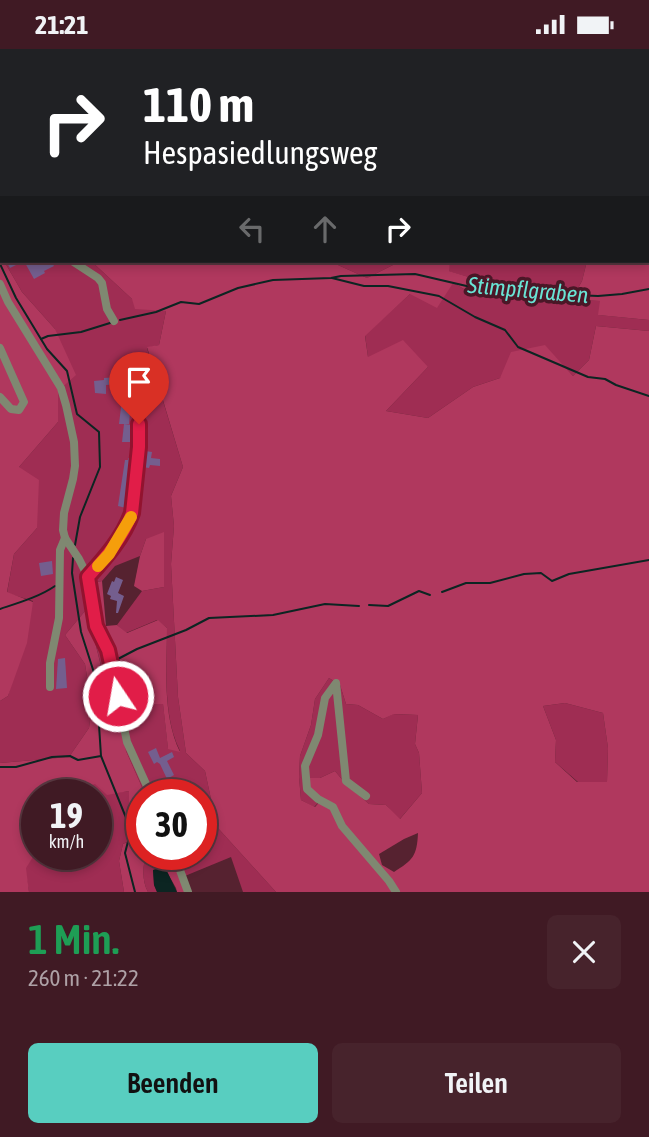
<!DOCTYPE html>
<html lang="de">
<meta charset="utf-8">
<style>
:root{--surface:#401a24;--page:#47232c;--text:#f1f3f6;--muted:#aea1a6;--line:#593841;--accent:#58cec0}
body{margin:0;font-family:"Asap Condensed",sans-serif;background:var(--page);color:var(--text);height:100vh;display:flex;flex-direction:column;font-size:26px;white-space:nowrap}
*{box-sizing:border-box;margin:0}
p{font-size:23px;color:var(--muted)}
.icon{flex:none;width:38px;height:38px;fill:none;stroke:currentColor;stroke-width:2;stroke-linecap:round;stroke-linejoin:round}
.map{position:relative;height:843px;overflow:hidden}
.side{display:flex;flex-direction:column;background:var(--surface);flex:1}
.side>*{flex:none}
.banner{position:absolute;left:0px;top:0px;width:649px;height:214px;box-shadow:0 4px 10px #0003,0 0 0 2px var(--line);background:#202124;color:#fff;overflow:hidden}
.speed{position:absolute;left:21px;top:730px;display:flex;gap:14px;font-size:35px;font-weight:700;text-align:center}
.speed>*{display:grid;place-content:center;width:91px;height:91px;border-radius:50%;background:var(--surface);box-shadow:0 4px 10px #0003,0 0 0 2px var(--line);line-height:1}
.speed small{font-size:18px;font-weight:400}
.speed .limit{border:10px solid #d22;background:#fff;color:#111}
.pin{position:absolute;display:grid;place-items:center;width:60px;height:60px;color:#fff;margin:-72px -30px;border-radius:50% 50% 50% 0;rotate:-45deg;box-shadow:0 0 7px #0007}
.pin .icon{rotate:45deg}
.me{position:absolute;width:77px;margin:-38px;rotate:348deg;stroke-linejoin:round;filter:drop-shadow(0 0 5px #0008)}
.turn{display:flex;align-items:center;gap:24px;height:147px;padding:0 28px;font-size:32px}
.turn .icon{width:91px;height:91px;stroke-width:2.5}
.turn b{display:block;font-size:49px;line-height:60px}
.lanes{display:flex;align-items:center;height:66px;padding:0 28px;background:#0003;justify-content:center;gap:35px;direction:ltr}
.lanes .off{opacity:.35}
.round{display:grid;place-items:center;flex:none;width:74px;height:74px;border-radius:10px;background:var(--page)}
.head{display:flex;align-items:center;justify-content:space-between;height:119px;padding:0 28px}
h1{font-size:42px;font-weight:600;line-height:52px;color:#1e9e55}
.button{display:flex;gap:14px;margin-top:auto;padding:14px 28px}
.button a{flex:1;height:80px;border-radius:10px;background:var(--accent);color:#111;font-size:28px;font-weight:600;line-height:80px;text-align:center}
.button a+a{background:var(--page);color:var(--text)}
.status{display:flex;justify-content:space-between;align-items:center;height:49px;padding:0 35px;background:var(--surface);direction:ltr}
.status svg{height:19px;fill:currentColor}
.map>svg:first-child{display:block}
.green{fill:#9f2d53;fill-rule:evenodd}
.forest{fill:#b0385e;fill-rule:evenodd}
.water{fill:#0c2522}
.lines{fill:none;stroke-linecap:round;stroke-linejoin:round}
.stream{stroke:#0c2522;stroke-width:2}
.building{fill:#745e8e}
.minor{stroke:#7f8871;stroke-width:8}
.route-casing{stroke:#92132f;stroke-width:18}
.route{stroke:#e11d48;stroke-width:12}
.slow{stroke:#f59e0b;stroke-width:12}
.labels{text-anchor:middle;dominant-baseline:central;stroke-width:7;stroke-linejoin:round;paint-order:stroke}
.water-label{font-size:23px;font-style:italic;fill:#69e4d5;stroke:#4a1727}
</style>
<div class="status"><b>21:21</b><svg viewBox="0 0 49 12"><path d="M0 12V9h3v3zM5 12V6h3v6zM10 12V3h3v9zM15 12V0h3v12zM26 1h20v11H26zM47 4h2v5h-2z"/></svg></div>
<div class="map">
<svg width="649" height="843" viewBox="0 0 649 843">
<rect width="100%" height="100%" fill="#562230"/>
<g class="green">
<polygon points="0,0 25,0 25,2 2,2 2,204 0,197"/>
<path d="M4,212h87l41,38 34,12 -7,34 -12,3 36,119 -12,29 3,30 -3,38 7,133 8,56 19,18 12,56 59,65h-33l-12,-35 -51,21 -10,-24h31v-59l-56,-1 -19,-43 -35,-37 -2,14 -20,29 -69,6v-62l8,-5 25,-95 -26,-8 7,-39 23,-26 -18,-61 39,-45 -3,-93 -33,-37zM146,490l18,48 -22,4 -25,34 9,8 31,-13 10,8c0,38 -5,87 13,123l-12,-3 -5,-45 -43,-33 -5,-25 -13,-12 -8,5 13,51h-18l-4,-25 -20,-29 20,-24 7,-28 10,-2 13,-15 25,-10z"/>
<polygon points="329,212 401,212 367,229"/>
<polygon points="450,212 587,212 582,232 577,241 485,233 448,222"/>
<polygon points="453,234 475,246 601,252 599,266 649,271 649,282 596,277 589,311 573,327 545,297 500,329 473,338 428,369 386,362 428,318 368,308 365,286 410,245"/>
<polygon points="329,629 340,636 346,655 358,656 383,670 393,665 418,666 415,695 419,704 422,744 399,771 386,756 369,755 345,734 335,722 320,729 323,749 314,758 301,751 299,728 300,707 311,676 315,650"/>
<polygon points="565,654 603,664 608,699 607,734 578,733 555,713 556,691 543,657"/>
<polygon points="95,734 107,745 129,742 137,775 142,775 142,786 123,795 119,812 124,843 29,843 25,819 37,802 37,805 96,805 96,775 98,769 96,766 96,746 85,745 85,738"/>
<path d="M147,805h19l-7,4 6,9 -12,3 1,15 3,7h-9c-6,-11 -6,-27 -1,-38z"/>
</g>
<g class="forest">
<polygon points="25,0 227,0 226,2 25,2"/>
<path d="M375,0h274v271l-51,-5 2,-14 -125,-6 -22,-12 -16,25 -27,-14 -45,42 3,21 35,-17 25,27 -42,44 42,7 45,-31 27,-9 11,-26 34,-7 28,31 16,-16 7,-34 53,5v561h-373l-59,-65 -12,-56 -19,-18 -8,-56 -7,-133 3,-38 -3,-30 12,-29 -36,-120 12,-2 7,-34 -31,-2 -3,-10 -41,-38h238l38,17 34,-17h49l-1,10 36,11 92,8 5,-9 5,-20h61v-210h-273zM329,629l11,7 6,19 12,1 25,14 11,-5 24,1 -3,29 4,9 3,40 -22,26 -14,-14 -17,-1 -24,-21 -10,-12 -15,7h-10l-2,12 15,8 -8,9 -14,-7 -2,-23 1,-21 11,-31 4,-26zM565,654l38,10 5,35 -1,34h-30l-22,-20 1,-22 -13,-34zM418,784c-1,23 -5,27 -24,39l-12,-7 -3,-11 25,-15z"/>
<polygon points="0,197 2,212 4,212 22,243 55,280 76,326 58,342 58,373 19,418 39,431 37,479 14,505 7,543 33,553 27,594 8,647 0,652"/>
<polygon points="164,483 164,538 142,542 134,537 140,507 146,490"/>
<path d="M102,532l4,45 11,-1 10,8 31,-13 9,8c0,40 -5,86 13,124l-12,-3 -5,-45h-31l-12,-34 -5,-25 -13,-12 -8,5 13,52 -5,3 -13,-4 -4,-25 -20,-29 20,-24 7,-28z"/>
<polygon points="112,650 126,702 145,745 142,746 142,775 137,775 129,759 129,742 107,746 95,735 85,738 85,745 37,746 37,802 26,819 29,843 0,843 0,714 69,708 89,679 91,665 104,653"/>
<path d="M142,786v19h5c-5,11 -5,27 1,38h-24l-5,-31 4,-17z"/>
<polygon points="166,805 170,805 185,843 177,843 176,839 159,809"/>
</g>
<polygon class="water" points="165,818 177,843 157,843 154,836 153,821"/>
<g class="lines">
<g class="stream">
<polyline points="0,215 16,249 47,300 67,322 77,365 99,383 100,418 80,468 75,496"/>
<polyline points="332,229 364,237 388,237 439,247 475,268 505,281 518,298 588,328 605,330 616,336 649,347"/>
<polyline points="120,271 156,263 181,253 199,255 238,239 273,231 331,229 341,227 415,225 488,242 505,241 551,245 598,247 622,245 649,240"/>
<polyline points="41,290 48,287 81,283 110,274"/>
<polyline points="73,509 72,524 81,583 96,630 101,707 131,781 125,804 135,843"/>
<polyline points="442,543 466,534 490,534 524,525 541,524 552,532 569,525 649,511"/>
<polyline points="369,556 388,557 419,542 430,546"/>
<path d="M0,560c18,-6 39,-12 55,-23"/>
<polyline points="116,611 137,600 186,581 209,569 273,566 325,555 359,557"/>
<polyline points="96,630 108,619"/>
<polyline points="0,718 16,718 52,708 70,707 78,711 101,707"/>
</g>
</g>
<g class="building">
<polygon points="6,212 51,212 54,217 44,222 45,224 34,230 24,212 10,219"/>
<polygon points="118,328 118,335 106,336 106,345 95,344 94,332 104,331 104,329"/>
<polygon points="122,350 132,352 132,354 137,355 136,364 130,364 129,375 119,375"/>
<polygon points="124,375 132,376 132,393 122,393"/>
<polygon points="145,402 152,403 151,409 160,410 160,417 150,416 149,419 143,418"/>
<polygon points="128,409 131,410 126,459 118,457 125,411 128,411"/>
<polygon points="52,512 53,525 41,527 39,514"/>
<polygon points="116,528 123,531 118,544 124,547 118,564 116,564 117,552 110,550 111,547 107,545 112,532 114,533"/>
<polygon points="65,609 67,639 56,640 58,610"/>
<polygon points="156,699 160,709 172,703 174,708 167,712 174,726 167,730 160,715 157,713 154,715 148,703"/>
</g>
<g class="lines">
<g class="minor">
<polyline points="327,0 329,2"/>
<polyline points="0,181 2,181"/>
<polyline points="72,212 98,229 102,234 107,260 114,272"/>
<polyline points="0,235 8,253 61,339 66,356 74,393 75,417 73,430 64,464 63,481 65,489 79,510 88,528 96,577 108,601 127,693 151,746"/>
<polyline points="0,299 24,353 19,361 11,360 0,348"/>
<path d="M88,528c17,-19 35,-39 44,-64l7,-66v-23"/>
<polyline points="50,638 50,614 59,569 60,501 65,489"/>
<polyline points="366,747 346,732 336,634 325,649 318,686 305,717 307,740 318,750 333,758 342,777 389,832 396,843"/>
<polyline points="174,805 188,843"/>
</g>
</g>
<g class="lines">
<g class="route-casing">
<path id="route" d="M118,647l-10,-46 -12,-24 -8,-49c17,-19 35,-39 44,-64l7,-66v-23"/>
</g>
<use href="#route" class="route"/>
<polyline class="slow" points="98,517 109,505 131,468"/>
</g>
<g class="labels">
<g class="water-label">
<text transform="translate(528 241) rotate(5)">Stimpflgraben</text>
</g>
</g>
</svg>
<div class="speed"><div>19<small>km/h</small></div><div class="limit">30</div></div>
<div class="pin" style="left:139px;top:375px;background:#d93025"><svg class="icon" aria-label="arrive" viewBox="0 0 24 24"><path d="M6 21V4h12l-3 4 3 4H6"/></svg></div>
<svg class="me" style="left:118px;top:647px" viewBox="-20 -20 40 40"><circle r="17" fill="#e11d48" stroke="#fff" stroke-width="3"/><path d="M0-11L8 9 0 5-8 9z" fill="#fff"/></svg>
<div class="banner">
<div class="turn"><svg class="icon" aria-label="right" viewBox="0 0 24 24"><path d="M7 20v-9h11M14 6l5 5-5 5"/></svg><div><b>110 m</b>Hespasiedlungsweg</div></div>
<div class="lanes"><svg class="icon off" aria-label="left" viewBox="0 0 24 24"><path d="M17 20v-9H6M10 6l-5 5 5 5"/></svg><svg class="icon off" aria-label="ahead" viewBox="0 0 24 24"><path d="M12 20V5M6 11l6-6 6 6"/></svg><svg class="icon" aria-label="right" viewBox="0 0 24 24"><path d="M7 20v-9h11M14 6l5 5-5 5"/></svg></div>
</div>
</div>
<section class="side">
<div class="head"><div><h1>1 Min.</h1><p>260 m · 21:22</p></div><a class="round"><svg class="icon" aria-label="close" viewBox="0 0 24 24"><path d="M6 6l12 12M18 6L6 18"/></svg></a></div>
<div class="button"><a>Beenden</a><a>Teilen</a></div>
</section>
